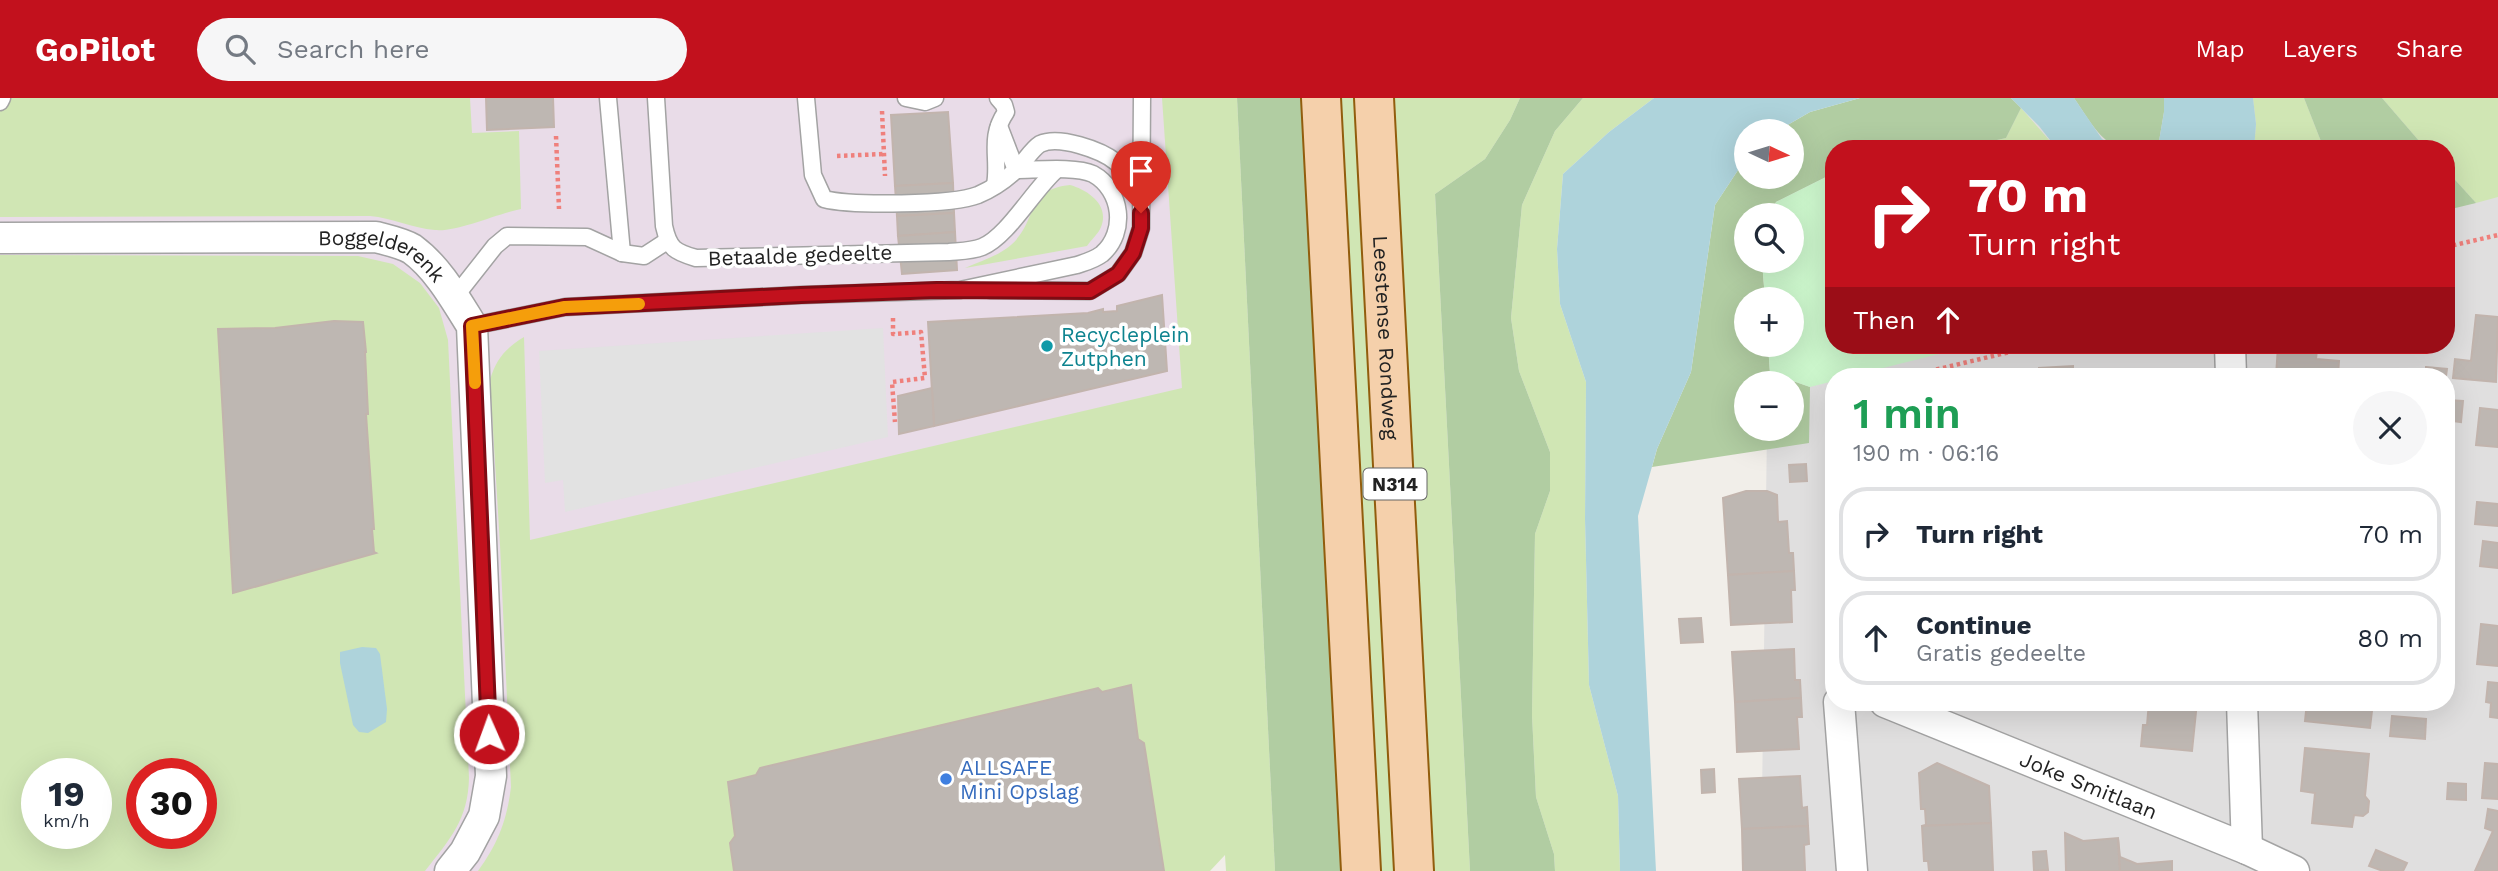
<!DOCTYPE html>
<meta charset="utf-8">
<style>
:root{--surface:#fff;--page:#f6f6f7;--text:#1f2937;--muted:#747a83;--line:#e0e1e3;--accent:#c2111d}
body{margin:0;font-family:"Work Sans",sans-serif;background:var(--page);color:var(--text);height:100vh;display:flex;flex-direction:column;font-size:26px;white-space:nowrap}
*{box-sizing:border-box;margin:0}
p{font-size:23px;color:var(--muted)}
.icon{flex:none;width:38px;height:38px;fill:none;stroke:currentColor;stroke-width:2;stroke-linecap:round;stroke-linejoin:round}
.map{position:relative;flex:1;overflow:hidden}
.drawer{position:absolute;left:1825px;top:270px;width:630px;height:343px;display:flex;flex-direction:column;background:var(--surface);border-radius:28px;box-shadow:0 7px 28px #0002}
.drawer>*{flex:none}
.top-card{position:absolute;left:1825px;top:42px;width:630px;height:214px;border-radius:28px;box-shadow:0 7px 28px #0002;background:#c2111d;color:#fff;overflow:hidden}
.needle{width:46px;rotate:94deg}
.controls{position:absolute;left:1734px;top:21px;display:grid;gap:14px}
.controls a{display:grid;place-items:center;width:70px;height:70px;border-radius:50%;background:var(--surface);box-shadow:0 7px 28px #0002;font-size:35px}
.speed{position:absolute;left:21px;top:660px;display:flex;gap:14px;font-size:35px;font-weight:700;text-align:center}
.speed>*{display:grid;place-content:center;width:91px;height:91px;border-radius:50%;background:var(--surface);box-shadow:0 7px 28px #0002;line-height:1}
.speed small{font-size:18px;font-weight:400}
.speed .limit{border:10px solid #d22;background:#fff;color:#111}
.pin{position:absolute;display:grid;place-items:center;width:60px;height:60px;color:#fff;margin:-72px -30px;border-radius:50% 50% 50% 0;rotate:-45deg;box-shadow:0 0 7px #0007}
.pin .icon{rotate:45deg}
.me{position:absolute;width:77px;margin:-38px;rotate:358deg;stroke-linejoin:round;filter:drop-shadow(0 0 5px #0008)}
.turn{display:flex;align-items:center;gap:24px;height:147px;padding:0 28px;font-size:32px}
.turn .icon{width:91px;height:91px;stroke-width:2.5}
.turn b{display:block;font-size:49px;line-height:60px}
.then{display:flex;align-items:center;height:66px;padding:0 28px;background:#0003;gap:14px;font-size:26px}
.round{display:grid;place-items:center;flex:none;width:74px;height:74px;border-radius:37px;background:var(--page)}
.overview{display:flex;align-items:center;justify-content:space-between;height:119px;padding:0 28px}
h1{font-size:42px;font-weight:600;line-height:52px;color:#1e9e55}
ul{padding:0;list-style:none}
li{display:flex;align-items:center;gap:21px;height:94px;margin:0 14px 10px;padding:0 14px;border:4px solid var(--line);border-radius:28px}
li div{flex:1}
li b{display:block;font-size:26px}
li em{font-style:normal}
header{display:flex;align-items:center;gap:42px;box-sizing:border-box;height:98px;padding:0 35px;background:var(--accent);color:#fff}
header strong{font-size:33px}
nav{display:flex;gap:38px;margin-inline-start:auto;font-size:24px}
.search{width:490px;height:63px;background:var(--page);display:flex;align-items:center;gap:18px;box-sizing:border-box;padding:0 24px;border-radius:38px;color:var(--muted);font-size:26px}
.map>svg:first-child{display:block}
.residential{fill:#e0dfdf;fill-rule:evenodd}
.industrial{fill:#e9dce8;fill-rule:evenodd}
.grass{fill:#d0e6b4;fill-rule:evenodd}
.forest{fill:#b1cda2;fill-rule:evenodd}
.park{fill:#ccf6cc}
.parking{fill:#e2e2e2}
.water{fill:#aed3db}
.building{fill:#beb7b2;stroke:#c2b4ad;stroke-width:2}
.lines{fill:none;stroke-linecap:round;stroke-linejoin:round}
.lane-casing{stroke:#a3a3a3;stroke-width:19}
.street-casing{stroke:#a3a3a3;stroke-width:33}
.primary-casing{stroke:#925d0d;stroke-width:42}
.path{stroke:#ef807c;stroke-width:4.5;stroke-dasharray:3.5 3.5;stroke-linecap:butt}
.lane{stroke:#fff;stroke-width:16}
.street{stroke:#fff;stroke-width:30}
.primary{stroke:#f5d0ab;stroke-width:38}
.route-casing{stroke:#7e0b13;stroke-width:18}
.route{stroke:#c2111d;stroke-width:12}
.slow{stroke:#f59e0b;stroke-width:12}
.culture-dot{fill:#0f9aa8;stroke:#fff;stroke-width:2.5}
.shop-dot{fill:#3f7fe0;stroke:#fff;stroke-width:2.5}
.labels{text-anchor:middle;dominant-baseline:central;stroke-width:7;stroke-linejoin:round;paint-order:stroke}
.shield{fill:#fff;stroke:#646464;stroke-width:2}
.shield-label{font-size:19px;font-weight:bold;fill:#222}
.street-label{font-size:21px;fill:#222;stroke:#fff}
.culture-label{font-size:21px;fill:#0d838f;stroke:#fff;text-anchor:start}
.shop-label{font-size:21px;fill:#366cbe;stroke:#fff;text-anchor:start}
</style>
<header>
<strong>GoPilot</strong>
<div class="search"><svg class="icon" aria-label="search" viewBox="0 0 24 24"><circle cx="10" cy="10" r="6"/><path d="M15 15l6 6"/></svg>Search here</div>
<nav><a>Map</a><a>Layers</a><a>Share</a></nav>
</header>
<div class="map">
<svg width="2498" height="773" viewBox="0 0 2498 773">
<rect width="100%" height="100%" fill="#f1eee9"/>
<path class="residential" d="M1886,0h612v773h-737l6,-442h25v-214h-22l22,-38zM1834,51h612v196h-612zM1834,278h612v326h-612z"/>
<path class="industrial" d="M0,0h1193l25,344 -672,429h-546zM37,676h59v59h-59zM142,676h59v59h-59z"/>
<g class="grass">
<path d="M0,0h470l2,35 47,-2 2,78c-26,5 -63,23 -86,21 -23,-2 -43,-12 -65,-14l-370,1z"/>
<path d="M1162,0h75l38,773h-49l-1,-16 -15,16h-732c20,-27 29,-51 33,-84l-11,-242 -10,-165c6,-21 16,-32 34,-43l6,203 652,-152z"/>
<polygon points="1330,0 1359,0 1401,773 1371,773"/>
<polygon points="1386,0 1520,0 1510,22 1485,61 1435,96 1470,773 1426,773"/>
<polygon points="1583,0 1654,0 1609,34 1563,76 1557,151 1560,206 1586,284 1585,421 1589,587 1618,698 1620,773 1555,773 1554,756 1536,699 1532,617 1535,436 1550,393 1550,354 1519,273 1511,220 1522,107 1555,33"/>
<polygon points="2253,0 2304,0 2324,51 2254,51 2256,26"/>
<polygon points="2382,0 2498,0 2498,99 2476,105 2447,73 2446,51 2426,51"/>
<polygon points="2021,10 2057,51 1956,51 2006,40"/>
<path d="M1070,87c18,5 40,20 31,42 -2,6 -10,13 -14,19l-122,22c16,-7 33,-12 46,-23 28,-25 13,-55 59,-60z"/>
<path d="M0,157l358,1 35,8 27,19 19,25 9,32 21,438c-1,42 -19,61 -44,93h-425zM37,676h59v59h-59zM142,676h59v59h-59z"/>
</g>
<g class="forest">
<polygon points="1237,0 1308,0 1344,773 1275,773"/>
<polygon points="1520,0 1583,0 1555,33 1522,107 1511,220 1519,273 1550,354 1550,393 1535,436 1532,617 1536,699 1554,756 1555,773 1470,773 1435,96 1485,61 1510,22"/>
<path d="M1860,0h151l10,10 -15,30 -50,11h-122v26l-8,2 -50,25 -5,13h-25v46h16l3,38h-19v46h22l2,28 40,14 -1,56 -157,24 5,-18 34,-77 24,-167 31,-47v19h46v-46h-15l33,-19zM1746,285h46v46h-46z"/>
<path d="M2074,0h90v14l-6,35c-49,13 -60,-14 -84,-49z"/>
<polygon points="2304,0 2382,0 2426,51 2324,51"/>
<polygon points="2446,73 2447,73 2476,105 2447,112"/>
</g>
<polygon class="park" points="1834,77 1834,247 1975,247 1851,278 1834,278 1834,283 1810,289 1770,275 1768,247 1792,247 1792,201 1765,201 1762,163 1792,163 1792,117 1771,117 1776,104 1826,79"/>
<polygon class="parking" points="883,230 888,339 565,414 563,382 545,385 539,253"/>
<g class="water">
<polygon points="1654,0 1860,0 1810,14 1777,33 1746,33 1746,60 1715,107 1691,274 1657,351 1638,418 1656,773 1620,773 1618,698 1589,587 1585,421 1586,284 1560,206 1557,151 1563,76 1609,34"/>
<polygon points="2011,0 2074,0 2102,41 2119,51 2057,51 2039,28"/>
<polygon points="2164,0 2253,0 2256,26 2254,51 2154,51 2158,49 2164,14"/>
<polygon points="362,549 376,550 380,556 387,611 386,624 368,635 359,634 353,627 340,565 340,554"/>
</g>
<g class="building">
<polygon points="486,0 553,0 554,29 487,32"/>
<polygon points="948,14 953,85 895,88 891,17"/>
<polygon points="953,85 954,115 897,118 895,88"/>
<polygon points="954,115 955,134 898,138 897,118"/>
<polygon points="955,134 957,172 902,176 898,138"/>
<polygon points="1162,197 1167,273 934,328 928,224 1088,215 1103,211 1103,214 1117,213 1117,208"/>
<polygon points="2476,217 2498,219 2496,284 2453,280 2455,261 2471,263"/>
<polygon points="334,223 363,224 366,254 365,254 368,316 366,316 374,431 372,431 374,454 376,455 233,495 218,231 275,230"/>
<polygon points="2278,248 2317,252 2316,261 2339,263 2338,278 2276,278"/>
<polygon points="2073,268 2073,278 2039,278 2039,270"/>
<polygon points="2426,269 2447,271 2446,278 2426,278"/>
<polygon points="932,290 934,328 899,336 898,298"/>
<polygon points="2446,302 2463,303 2461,324 2446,322"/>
<polygon points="2480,310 2498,312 2498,349 2476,347"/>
<polygon points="1806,366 1807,383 1790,384 1789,367"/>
<polygon points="1746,393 1767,393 1777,397 1778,424 1787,423 1789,455 1793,455 1794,473 1728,477 1723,400"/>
<polygon points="2477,404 2498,406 2498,428 2475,426"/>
<polygon points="2483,443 2498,445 2498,470 2480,468"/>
<polygon points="1794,473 1795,492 1791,492 1792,524 1731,527 1728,477"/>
<polygon points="1701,520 1703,544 1681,545 1679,521"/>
<polygon points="2481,526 2498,528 2498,568 2477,566"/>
<polygon points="1794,551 1795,582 1800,582 1801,600 1735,604 1732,554"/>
<polygon points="2488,584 2498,585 2498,620 2490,619 2491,605 2486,604"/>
<polygon points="1131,587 1138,641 1144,645 1164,773 734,773 730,745 735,738 728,684 756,677 760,670 1098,590 1102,594"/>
<polygon points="1801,600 1802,619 1797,619 1799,651 1737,654 1735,604"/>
<polygon points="2149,604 2197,604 2192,653 2141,648 2143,627 2147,627"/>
<polygon points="2307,604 2373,604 2370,630 2305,623"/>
<polygon points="2392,618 2426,621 2425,641 2390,638"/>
<polygon points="2305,650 2369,656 2365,698 2369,703 2368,714 2363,718 2354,717 2352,729 2312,725 2315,695 2301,693"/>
<polygon points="1937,665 1989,688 1991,725 1922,728 1926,727 1925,711 1921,711 1919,675"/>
<polygon points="2485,665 2498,666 2498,701 2482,700"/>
<polygon points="1714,671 1715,694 1702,695 1701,672"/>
<polygon points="1800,678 1802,710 1807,709 1808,728 1742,731 1739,681"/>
<polygon points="2448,685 2466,686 2466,702 2447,701"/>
<polygon points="2488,711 2498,713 2498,773 2475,773 2493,733 2485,730"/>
<polygon points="1991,725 1993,773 1929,773 1928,763 1924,763 1922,728"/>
<polygon points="1808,728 1809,746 1804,747 1805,773 1743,773 1742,731"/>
<polygon points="2065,735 2083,743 2118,740 2120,773 2066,773"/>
<polygon points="2118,740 2120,759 2137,766 2172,763 2172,773 2120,773"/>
<polygon points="2376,752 2407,765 2403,773 2383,773 2369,768"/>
<polygon points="2046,753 2048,772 2034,773 2033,754"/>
</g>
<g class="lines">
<g class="lane-casing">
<g id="lane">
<polyline points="608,0 622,155"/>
<path d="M656,0l8,128c5,23 11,26 32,32l253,-6c11,-1 23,-1 33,-5 25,-10 51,-56 73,-76"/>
<path d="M806,0l7,77 11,24c27,7 129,6 154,-4 14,-6 30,-17 40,-27 7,-7 14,-19 22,-24 19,-9 61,6 76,18 11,10 17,23 24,35"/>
<polyline points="906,0 925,4 935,0"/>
<polyline points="0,4 2,0"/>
<path d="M995,87c5,-27 -7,-47 11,-73l-2,-7 -6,-7"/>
<polyline points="990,192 1090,193 1118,176 1133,155 1141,130 1142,0"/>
<polyline points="454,200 495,148 507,138 587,139 622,155 644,158 667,143"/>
<path d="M472,228l93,-19 236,-12 159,-5 117,-25c9,-3 17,-5 25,-11 25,-22 20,-64 -9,-80 -17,-8 -57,-4 -77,-4l-17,-44"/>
</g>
</g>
<g class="street-casing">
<g id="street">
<path id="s1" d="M0,140l376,-1c11,3 26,6 36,12 26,19 43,50 60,77l19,450 -7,40 -19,36 -15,19"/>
<polyline points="2230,247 2231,278"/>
<polyline points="1839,604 1852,773"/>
<path id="s2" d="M1885,604l362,147 47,22"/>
<polyline points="2242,604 2247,751"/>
</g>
</g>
<g class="primary-casing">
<g id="primary">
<polyline points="1321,0 1361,773"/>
<path id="s3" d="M1374,0l40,773"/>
</g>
</g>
<g class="path">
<polyline points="882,13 885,78"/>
<polyline points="556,38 559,111"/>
<polyline points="837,58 884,56"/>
<polyline points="2446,149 2498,137"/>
<polyline points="893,220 893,236 921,234 925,280 892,284 895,324"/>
<polyline points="1909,278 2039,247"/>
</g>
<use href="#lane" class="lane"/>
<use href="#street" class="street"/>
<use href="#primary" class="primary"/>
</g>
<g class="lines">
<g class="route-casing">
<polyline id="route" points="489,636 472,228 565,209 801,197 937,192 1090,193 1118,176 1133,155 1141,130 1141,115"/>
</g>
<use href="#route" class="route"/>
<polyline class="slow" points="475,285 472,228 565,209 639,206"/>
</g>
<circle class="culture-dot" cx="1047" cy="248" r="7"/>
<circle class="shop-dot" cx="946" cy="681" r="7"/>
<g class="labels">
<rect class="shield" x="1363.5" y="370.5" width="63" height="31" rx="5"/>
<g class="shield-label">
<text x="1395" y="386">N314</text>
</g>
<g class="street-label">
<text transform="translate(800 157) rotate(-2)">Betaalde gedeelte</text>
<text stroke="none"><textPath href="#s1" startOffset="387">Boggelderenk</textPath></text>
<text stroke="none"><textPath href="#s3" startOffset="240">Leestense Rondweg</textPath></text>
<text stroke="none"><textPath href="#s2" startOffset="220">Joke Smitlaan</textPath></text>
</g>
<g class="culture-label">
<text x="1061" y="236">Recycleplein<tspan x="1061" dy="24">Zutphen</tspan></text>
</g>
<g class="shop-label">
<text x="960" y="669">ALLSAFE<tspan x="960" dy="24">Mini Opslag</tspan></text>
</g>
</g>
</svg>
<div class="controls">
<a><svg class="needle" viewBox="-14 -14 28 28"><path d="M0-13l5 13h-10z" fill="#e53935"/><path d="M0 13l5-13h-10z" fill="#747a83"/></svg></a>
<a><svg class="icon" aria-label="search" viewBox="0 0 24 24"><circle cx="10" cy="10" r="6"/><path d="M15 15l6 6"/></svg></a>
<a>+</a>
<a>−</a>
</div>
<div class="speed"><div>19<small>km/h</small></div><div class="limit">30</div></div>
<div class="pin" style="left:1141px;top:115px;background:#d93025"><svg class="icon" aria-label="arrive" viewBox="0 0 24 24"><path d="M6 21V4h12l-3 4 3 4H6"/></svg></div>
<svg class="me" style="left:489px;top:636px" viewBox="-20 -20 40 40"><circle r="17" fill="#c2111d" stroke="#fff" stroke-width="3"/><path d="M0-11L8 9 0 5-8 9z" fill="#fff"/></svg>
<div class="top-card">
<div class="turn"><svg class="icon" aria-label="right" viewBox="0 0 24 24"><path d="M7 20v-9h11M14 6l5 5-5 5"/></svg><div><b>70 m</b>Turn right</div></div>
<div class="then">Then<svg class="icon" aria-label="ahead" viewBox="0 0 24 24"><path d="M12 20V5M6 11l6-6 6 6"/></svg></div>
</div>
<section class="drawer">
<div class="overview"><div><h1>1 min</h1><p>190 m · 06:16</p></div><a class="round"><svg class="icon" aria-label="close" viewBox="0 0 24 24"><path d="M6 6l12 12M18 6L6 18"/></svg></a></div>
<ul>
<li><svg class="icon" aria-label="right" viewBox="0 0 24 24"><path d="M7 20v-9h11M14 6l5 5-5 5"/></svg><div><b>Turn right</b></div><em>70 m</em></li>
<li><svg class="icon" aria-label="ahead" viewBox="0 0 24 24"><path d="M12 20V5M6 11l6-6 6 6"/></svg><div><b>Continue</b><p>Gratis gedeelte</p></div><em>80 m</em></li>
</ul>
</section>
</div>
